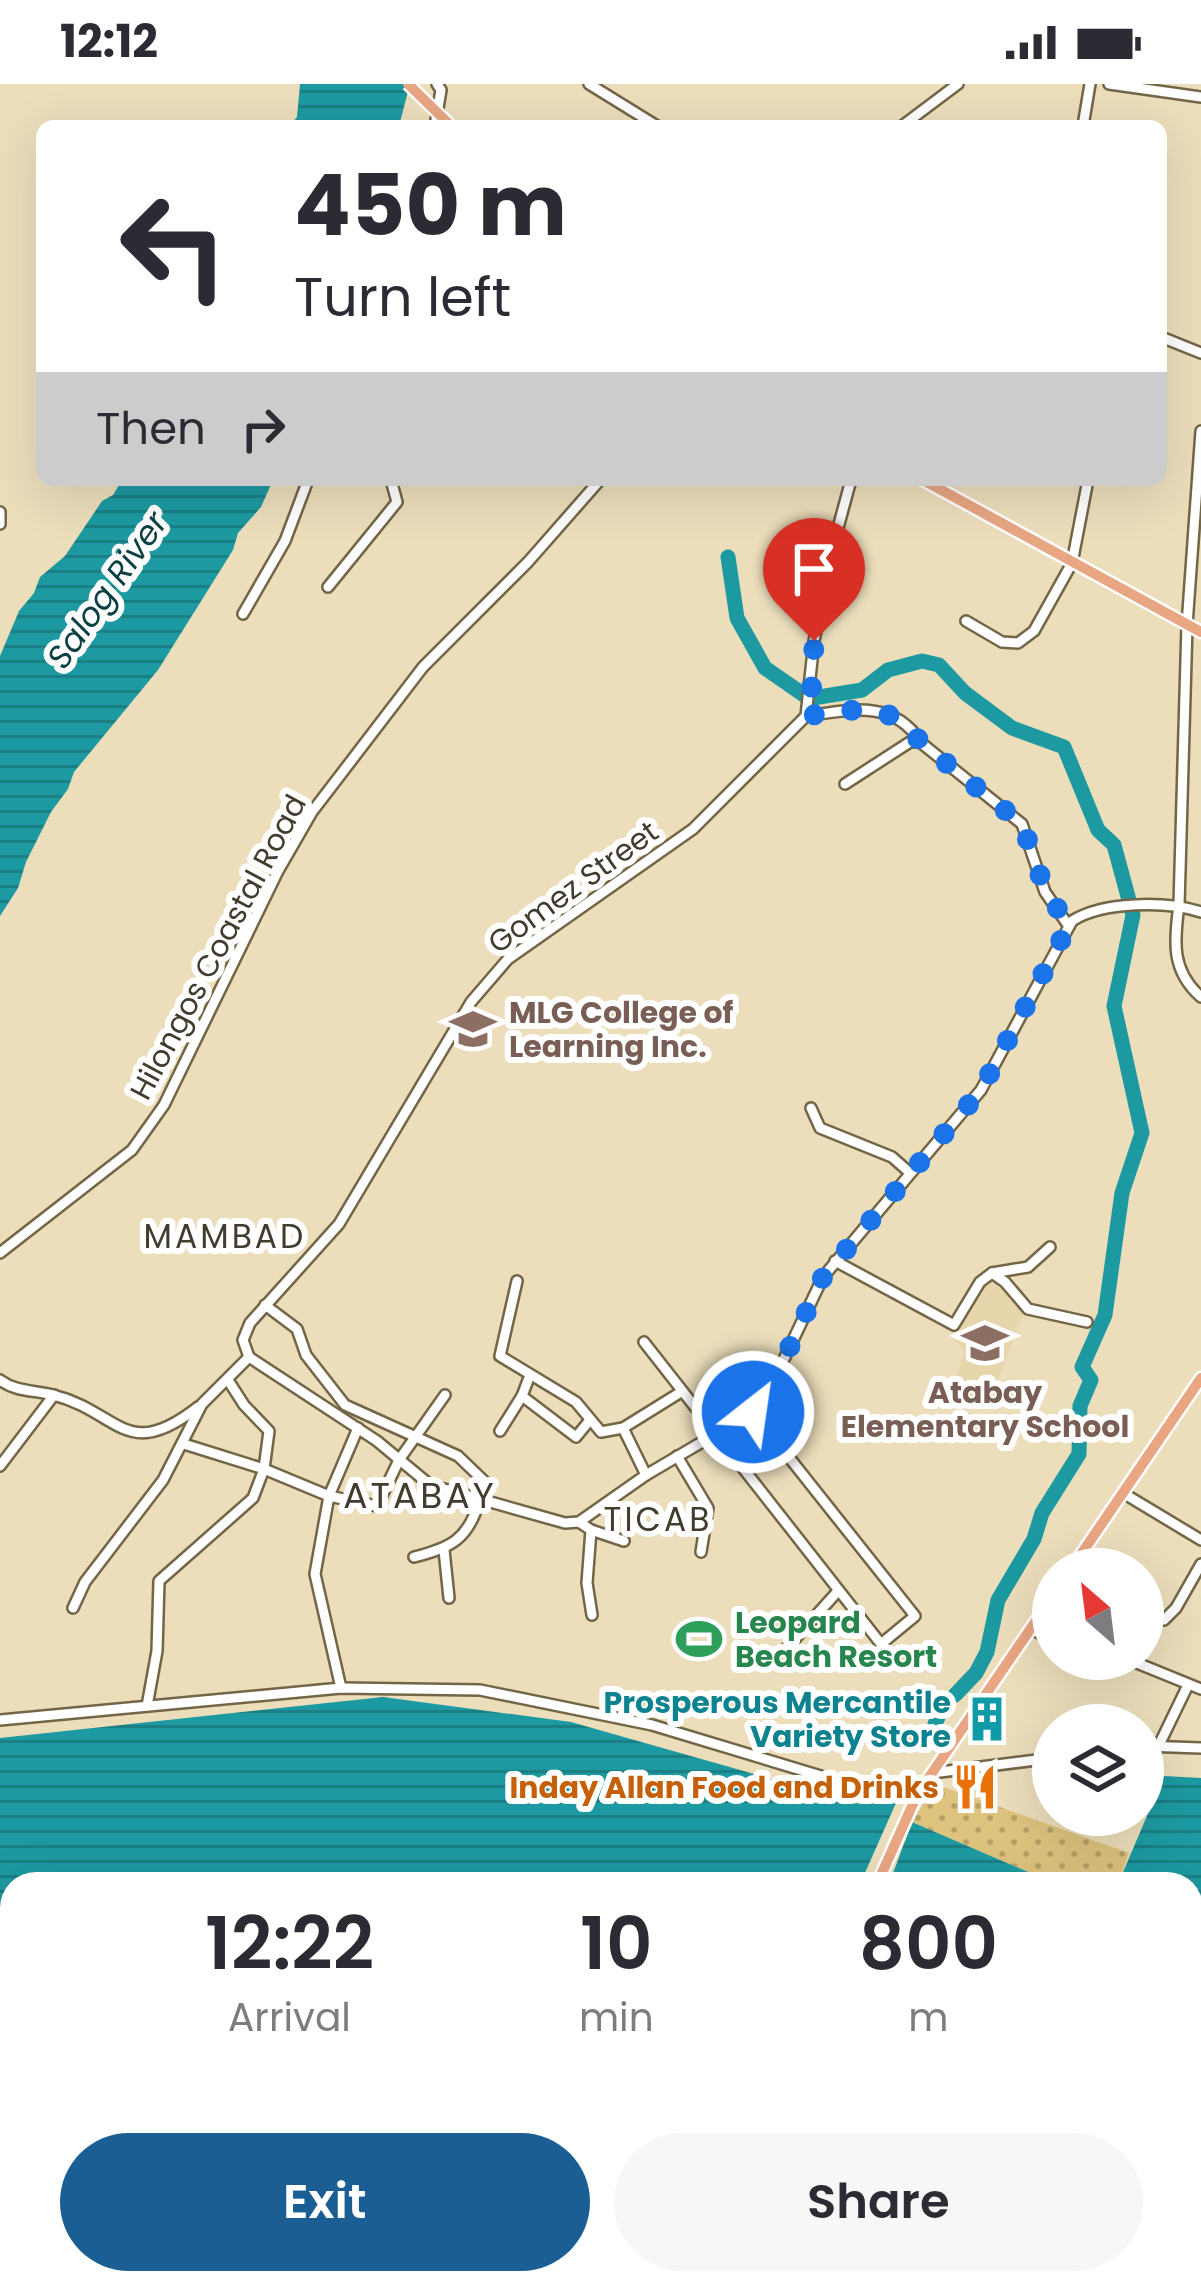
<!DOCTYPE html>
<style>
:root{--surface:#fff;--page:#f7f7f7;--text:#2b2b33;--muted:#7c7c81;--accent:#1b5e93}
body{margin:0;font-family:Poppins,sans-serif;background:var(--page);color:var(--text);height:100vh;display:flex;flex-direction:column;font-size:45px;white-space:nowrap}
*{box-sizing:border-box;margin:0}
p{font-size:39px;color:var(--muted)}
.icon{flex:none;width:66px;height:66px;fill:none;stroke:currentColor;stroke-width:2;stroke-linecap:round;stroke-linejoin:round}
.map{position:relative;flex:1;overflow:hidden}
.details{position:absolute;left:0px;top:1788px;width:1203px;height:423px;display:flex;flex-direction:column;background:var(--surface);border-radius:36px 36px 0 0;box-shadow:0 12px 48px #0002}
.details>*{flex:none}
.banner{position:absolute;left:36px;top:36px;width:1131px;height:366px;border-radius:18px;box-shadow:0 12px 48px #0002;background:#fff;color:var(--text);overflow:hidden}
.needle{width:78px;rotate:332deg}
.controls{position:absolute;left:1032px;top:1464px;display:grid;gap:24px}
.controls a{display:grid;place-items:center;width:132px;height:132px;border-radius:50%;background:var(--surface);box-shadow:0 12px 48px #0002;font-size:60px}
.pin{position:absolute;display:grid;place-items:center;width:102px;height:102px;color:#fff;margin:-123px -51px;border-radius:50% 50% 50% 0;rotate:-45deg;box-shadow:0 0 12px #0007}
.pin .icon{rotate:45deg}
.me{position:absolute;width:132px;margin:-66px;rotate:30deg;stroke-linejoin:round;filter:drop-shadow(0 0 9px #0008)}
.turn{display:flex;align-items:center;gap:42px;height:252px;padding:0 60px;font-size:54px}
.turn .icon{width:156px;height:156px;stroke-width:2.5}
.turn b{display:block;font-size:84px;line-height:102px}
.then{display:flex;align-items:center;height:114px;padding:0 60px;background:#0003;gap:24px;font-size:45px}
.eta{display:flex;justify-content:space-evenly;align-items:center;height:204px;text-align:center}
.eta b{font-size:72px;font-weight:600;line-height:84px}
.cta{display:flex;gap:24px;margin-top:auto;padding:24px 60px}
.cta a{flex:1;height:138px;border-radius:72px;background:var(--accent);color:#fff;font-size:48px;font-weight:600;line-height:138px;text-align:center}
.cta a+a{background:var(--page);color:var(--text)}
.status{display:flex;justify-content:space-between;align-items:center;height:84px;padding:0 60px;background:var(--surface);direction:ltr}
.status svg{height:33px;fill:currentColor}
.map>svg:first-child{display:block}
.built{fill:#e7d6ab}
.park{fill:url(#park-dots)}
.water{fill:url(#water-rules)}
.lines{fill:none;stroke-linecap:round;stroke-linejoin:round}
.river{stroke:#1d9aa1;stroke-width:15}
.ferry{stroke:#0c4043;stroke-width:3;stroke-dasharray:15 12;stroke-linecap:butt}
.minor-casing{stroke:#736647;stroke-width:14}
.major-casing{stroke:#fff;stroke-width:15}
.minor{stroke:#fff;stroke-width:9}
.major{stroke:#e8a683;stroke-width:10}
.major-bridge-casing{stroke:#fff;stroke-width:15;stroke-linecap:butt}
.major-bridge{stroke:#e8a683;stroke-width:10}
.route{stroke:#1a73e8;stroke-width:21;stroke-dasharray:0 37.8}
.labels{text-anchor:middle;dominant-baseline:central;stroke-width:12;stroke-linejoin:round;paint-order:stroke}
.street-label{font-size:30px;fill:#423c2e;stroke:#fff}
.education-label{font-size:30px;font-weight:bold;fill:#785e54;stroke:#fff;text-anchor:start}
.leisure-label{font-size:30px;font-weight:bold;fill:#27864d;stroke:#fff;text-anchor:start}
.culture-label{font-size:30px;font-weight:bold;fill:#0d838f;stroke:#fff;text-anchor:end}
.food-label{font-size:30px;font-weight:bold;fill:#c56008;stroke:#fff;text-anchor:end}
.water-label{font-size:33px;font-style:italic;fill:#0c4043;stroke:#fff}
.neighbourhood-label{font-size:33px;letter-spacing:3px;fill:#423c2e;stroke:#fff}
.quarter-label{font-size:36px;letter-spacing:3px;fill:#423c2e;stroke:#fff}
</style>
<div class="status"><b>12:12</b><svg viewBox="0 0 49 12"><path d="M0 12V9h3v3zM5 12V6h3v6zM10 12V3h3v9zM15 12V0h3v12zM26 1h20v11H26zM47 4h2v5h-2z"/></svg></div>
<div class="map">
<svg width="1201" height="2209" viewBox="0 0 1201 2209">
<defs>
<pattern id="park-dots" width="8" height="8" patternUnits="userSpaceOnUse" patternTransform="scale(3)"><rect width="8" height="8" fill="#dec37e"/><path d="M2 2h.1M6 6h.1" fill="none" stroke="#b6a068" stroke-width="1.8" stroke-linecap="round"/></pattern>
<pattern id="water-rules" width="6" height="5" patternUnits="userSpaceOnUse" patternTransform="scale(3)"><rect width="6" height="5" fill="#1d9aa1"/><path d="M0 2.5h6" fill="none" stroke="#1b7f84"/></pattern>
</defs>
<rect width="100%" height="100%" fill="#ecdebb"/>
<polygon class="built" points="988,1197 1004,1202 1024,1228 990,1317 950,1313 964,1268 952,1251"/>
<polygon class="park" points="935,1700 1129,1769 1118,1800 1056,1800 912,1738"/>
<g class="water">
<polygon points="300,0 410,0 399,42 289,42 297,33"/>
<polygon points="122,396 273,396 261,423 238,449 233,466 158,586 74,688 68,705 51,728 26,778 18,804 0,832 0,572 19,527 34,509 40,493 65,472 102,417 113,411"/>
<polygon points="383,1613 571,1638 860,1720 896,1719 860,1800 12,1800 12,2199 1191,2199 1191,1800 1118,1800 1164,1692 1201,1694 1201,2209 0,2209 0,1654"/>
<polygon points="912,1738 1056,1800 889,1800"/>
</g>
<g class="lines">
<g class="river">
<polyline points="728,473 737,534 765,584 804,611"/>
<polyline points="813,614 862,606 888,586 922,577 939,581 965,609 1012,644 1064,663 1098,746 1114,761 1133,831 1114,922 1142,1049 1122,1109 1105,1231 1082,1283 1091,1296 1080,1322 1079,1370 1042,1429 1034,1455 998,1516 987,1568 976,1589 955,1611"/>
<polyline points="935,1640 943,1622"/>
</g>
<g class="ferry">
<polyline points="719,2199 719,2209"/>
<polyline points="643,2209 661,2199"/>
</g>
<g class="minor-casing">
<g id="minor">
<polyline points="589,0 657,42"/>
<polyline points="1109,0 1201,13"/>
<polyline points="435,42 441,6 437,0"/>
<polyline points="902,42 958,0"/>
<polyline points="1083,42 1090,0"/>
<polyline points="1161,253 1201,269"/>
<path d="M1201,347l-14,194 -8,280c-5,36 -8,66 22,92"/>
<polyline points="0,428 0,440"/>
<polyline points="328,503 397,418 391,396"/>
<polyline points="243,530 285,457 308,396"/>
<polyline points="966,537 1002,558 1018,559 1034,547 1072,479 1088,396"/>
<polyline points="806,632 814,557 832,466 851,396"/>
<path d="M806,632c43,-6 87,-17 114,25"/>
<polyline points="845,700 910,658 920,658 1022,740 1045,808 1068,841"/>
<polyline points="811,1024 820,1044 892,1073 909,1088"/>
<polyline points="0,1169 132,1066 164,1021 278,787 312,728 423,583 528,478 600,396"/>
<polyline points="835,1177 954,1241 980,1198 992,1189 1005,1198 1028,1225 1087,1238"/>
<polyline points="992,1189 1028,1183 1050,1163"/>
<polyline points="517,1197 500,1272 576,1318 601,1348 623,1344 681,1308"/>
<polyline points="265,1221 297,1245 306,1271 345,1321 458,1372 485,1398 474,1416"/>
<polyline points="644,1258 881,1560 915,1532 753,1328"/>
<path d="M249,1273l128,84 53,44 135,38 14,-1 67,-47 107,-63 14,-17 56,-118 158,-187 91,-169c31,-20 95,-20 129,-9"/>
<polyline points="249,1273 243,1256 250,1239 339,1140 471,918 508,875 693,745 806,632"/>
<polyline points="530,1291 522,1312 576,1353 590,1336"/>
<path d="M0,1296c16,12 34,10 53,15 66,16 72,69 145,12"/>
<polyline points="623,1344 646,1391"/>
<polyline points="500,1347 522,1312"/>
<polyline points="184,1360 264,1385 329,1412 358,1344"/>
<polyline points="677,1372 708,1424 701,1468"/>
<polyline points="0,1382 54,1311"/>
<polyline points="1123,1409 1201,1456"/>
<polyline points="579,1438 591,1446 587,1499 592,1531"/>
<polyline points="591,1446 624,1457"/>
<polyline points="444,1466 449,1514"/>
<path d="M414,1473c37,-9 54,-18 65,-55"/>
<polyline points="73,1524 85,1498 163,1396 202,1320 249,1273"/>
<polyline points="1143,1539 1147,1534 1164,1536 1176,1524 1201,1480"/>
<polyline points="1031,1545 1053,1556"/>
<polyline points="785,1566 838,1507"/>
<polyline points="1127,1575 1201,1605"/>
<polyline points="341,1604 315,1490 329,1412 377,1422 399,1376 445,1311"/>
<polyline points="147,1622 157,1567 159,1497 253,1414 264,1385 269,1347 244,1321 228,1296"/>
<polyline points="0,1636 341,1604 480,1606 652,1641 864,1705 917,1711"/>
<polyline points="1159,1661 1188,1601"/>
<polyline points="1143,1662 1201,1664"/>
<polyline points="932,1689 1053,1674"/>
</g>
</g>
<g class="major-casing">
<g id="major">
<polyline points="923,396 1201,548"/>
<polyline points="1071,1485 1201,1294"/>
<polyline points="877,1800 917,1711 1053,1512"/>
</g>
</g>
<use href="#minor" class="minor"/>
<use href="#major" class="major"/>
<g class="major-bridge-casing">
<polyline id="major-bridge" points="408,0 451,42"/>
</g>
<use href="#major-bridge" class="major-bridge"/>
</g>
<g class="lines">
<path class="route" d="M753,1328l14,-17 56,-118 158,-187 88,-165 -23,-33 -24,-68 -102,-82c-27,-43 -70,-32 -114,-26l7,-36 1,-39"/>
</g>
<defs>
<g id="university-bare" transform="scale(3.6)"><path d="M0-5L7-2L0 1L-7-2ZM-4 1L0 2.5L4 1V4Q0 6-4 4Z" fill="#8d6e63" stroke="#fff" stroke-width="2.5" paint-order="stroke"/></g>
<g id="school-bare" transform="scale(3.6)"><path d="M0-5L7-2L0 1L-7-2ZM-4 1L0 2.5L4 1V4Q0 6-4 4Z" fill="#8d6e63" stroke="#fff" stroke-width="2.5" paint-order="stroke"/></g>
<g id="stadium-bare" transform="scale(3.6)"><path d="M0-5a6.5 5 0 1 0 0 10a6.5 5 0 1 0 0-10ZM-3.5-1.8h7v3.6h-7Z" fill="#2e9e5b" stroke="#fff" stroke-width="2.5" paint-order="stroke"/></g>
<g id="building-bare" transform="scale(3.6)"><path d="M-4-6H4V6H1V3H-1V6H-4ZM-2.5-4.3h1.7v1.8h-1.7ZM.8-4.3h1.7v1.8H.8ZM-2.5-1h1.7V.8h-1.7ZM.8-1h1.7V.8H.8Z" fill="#0f9aa8" stroke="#fff" stroke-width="2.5" paint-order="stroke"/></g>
<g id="restaurant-bare" transform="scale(3.6)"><path d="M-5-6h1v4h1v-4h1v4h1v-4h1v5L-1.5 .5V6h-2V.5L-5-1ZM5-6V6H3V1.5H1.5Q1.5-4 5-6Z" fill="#e8710a" stroke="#fff" stroke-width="2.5" paint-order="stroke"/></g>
</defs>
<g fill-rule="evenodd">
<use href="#university-bare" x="473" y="945"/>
<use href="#school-bare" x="985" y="1259"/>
<use href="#stadium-bare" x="699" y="1555"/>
<use href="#building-bare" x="987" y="1635"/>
<use href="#restaurant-bare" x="975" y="1703"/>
</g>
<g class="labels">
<g class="street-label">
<text transform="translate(573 803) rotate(-36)">Gomez Street</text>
<text transform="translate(218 863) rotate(-62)">Hilongos Coastal Road</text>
</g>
<g class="education-label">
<text x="509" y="928">MLG College of<tspan x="509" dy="34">Learning Inc.</tspan></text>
<text x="985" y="1308" text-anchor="middle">Atabay<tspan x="985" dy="34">Elementary School</tspan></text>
</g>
<g class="leisure-label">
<text x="735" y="1538">Leopard<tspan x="735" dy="34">Beach Resort</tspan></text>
</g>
<g class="culture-label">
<text x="951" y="1618">Prosperous Mercantile<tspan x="951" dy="34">Variety Store</tspan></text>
</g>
<g class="food-label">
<text x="939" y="1703">Inday Allan Food and Drinks</text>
</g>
<g class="water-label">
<text transform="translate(107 506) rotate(-55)">Salog River</text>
</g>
<g class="neighbourhood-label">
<text x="225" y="1152">MAMBAD</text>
<text x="658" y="1435">TICAB</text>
</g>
<g class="quarter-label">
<text x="420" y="1411">ATABAY</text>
</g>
</g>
</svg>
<div class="controls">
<a><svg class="needle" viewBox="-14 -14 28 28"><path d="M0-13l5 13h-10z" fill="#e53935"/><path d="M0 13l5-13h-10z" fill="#7c7c81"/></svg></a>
<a><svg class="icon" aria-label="layers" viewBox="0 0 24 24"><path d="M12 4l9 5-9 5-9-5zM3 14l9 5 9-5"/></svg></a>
</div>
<div class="pin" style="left:814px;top:557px;background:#d93025"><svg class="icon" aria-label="arrive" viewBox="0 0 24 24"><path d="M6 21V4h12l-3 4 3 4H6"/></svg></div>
<svg class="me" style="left:753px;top:1328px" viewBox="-20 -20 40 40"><circle r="17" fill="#1a73e8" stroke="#fff" stroke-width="3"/><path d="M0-11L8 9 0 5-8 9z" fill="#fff"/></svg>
<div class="banner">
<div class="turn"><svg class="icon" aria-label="left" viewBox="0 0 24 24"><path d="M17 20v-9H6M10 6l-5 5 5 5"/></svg><div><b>450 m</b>Turn left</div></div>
<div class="then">Then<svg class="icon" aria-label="right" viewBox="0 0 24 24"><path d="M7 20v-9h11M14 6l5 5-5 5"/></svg></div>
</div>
<section class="details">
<div class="eta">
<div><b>12:22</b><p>Arrival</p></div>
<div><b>10</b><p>min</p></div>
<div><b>800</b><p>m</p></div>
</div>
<div class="cta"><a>Exit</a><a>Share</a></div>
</section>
</div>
